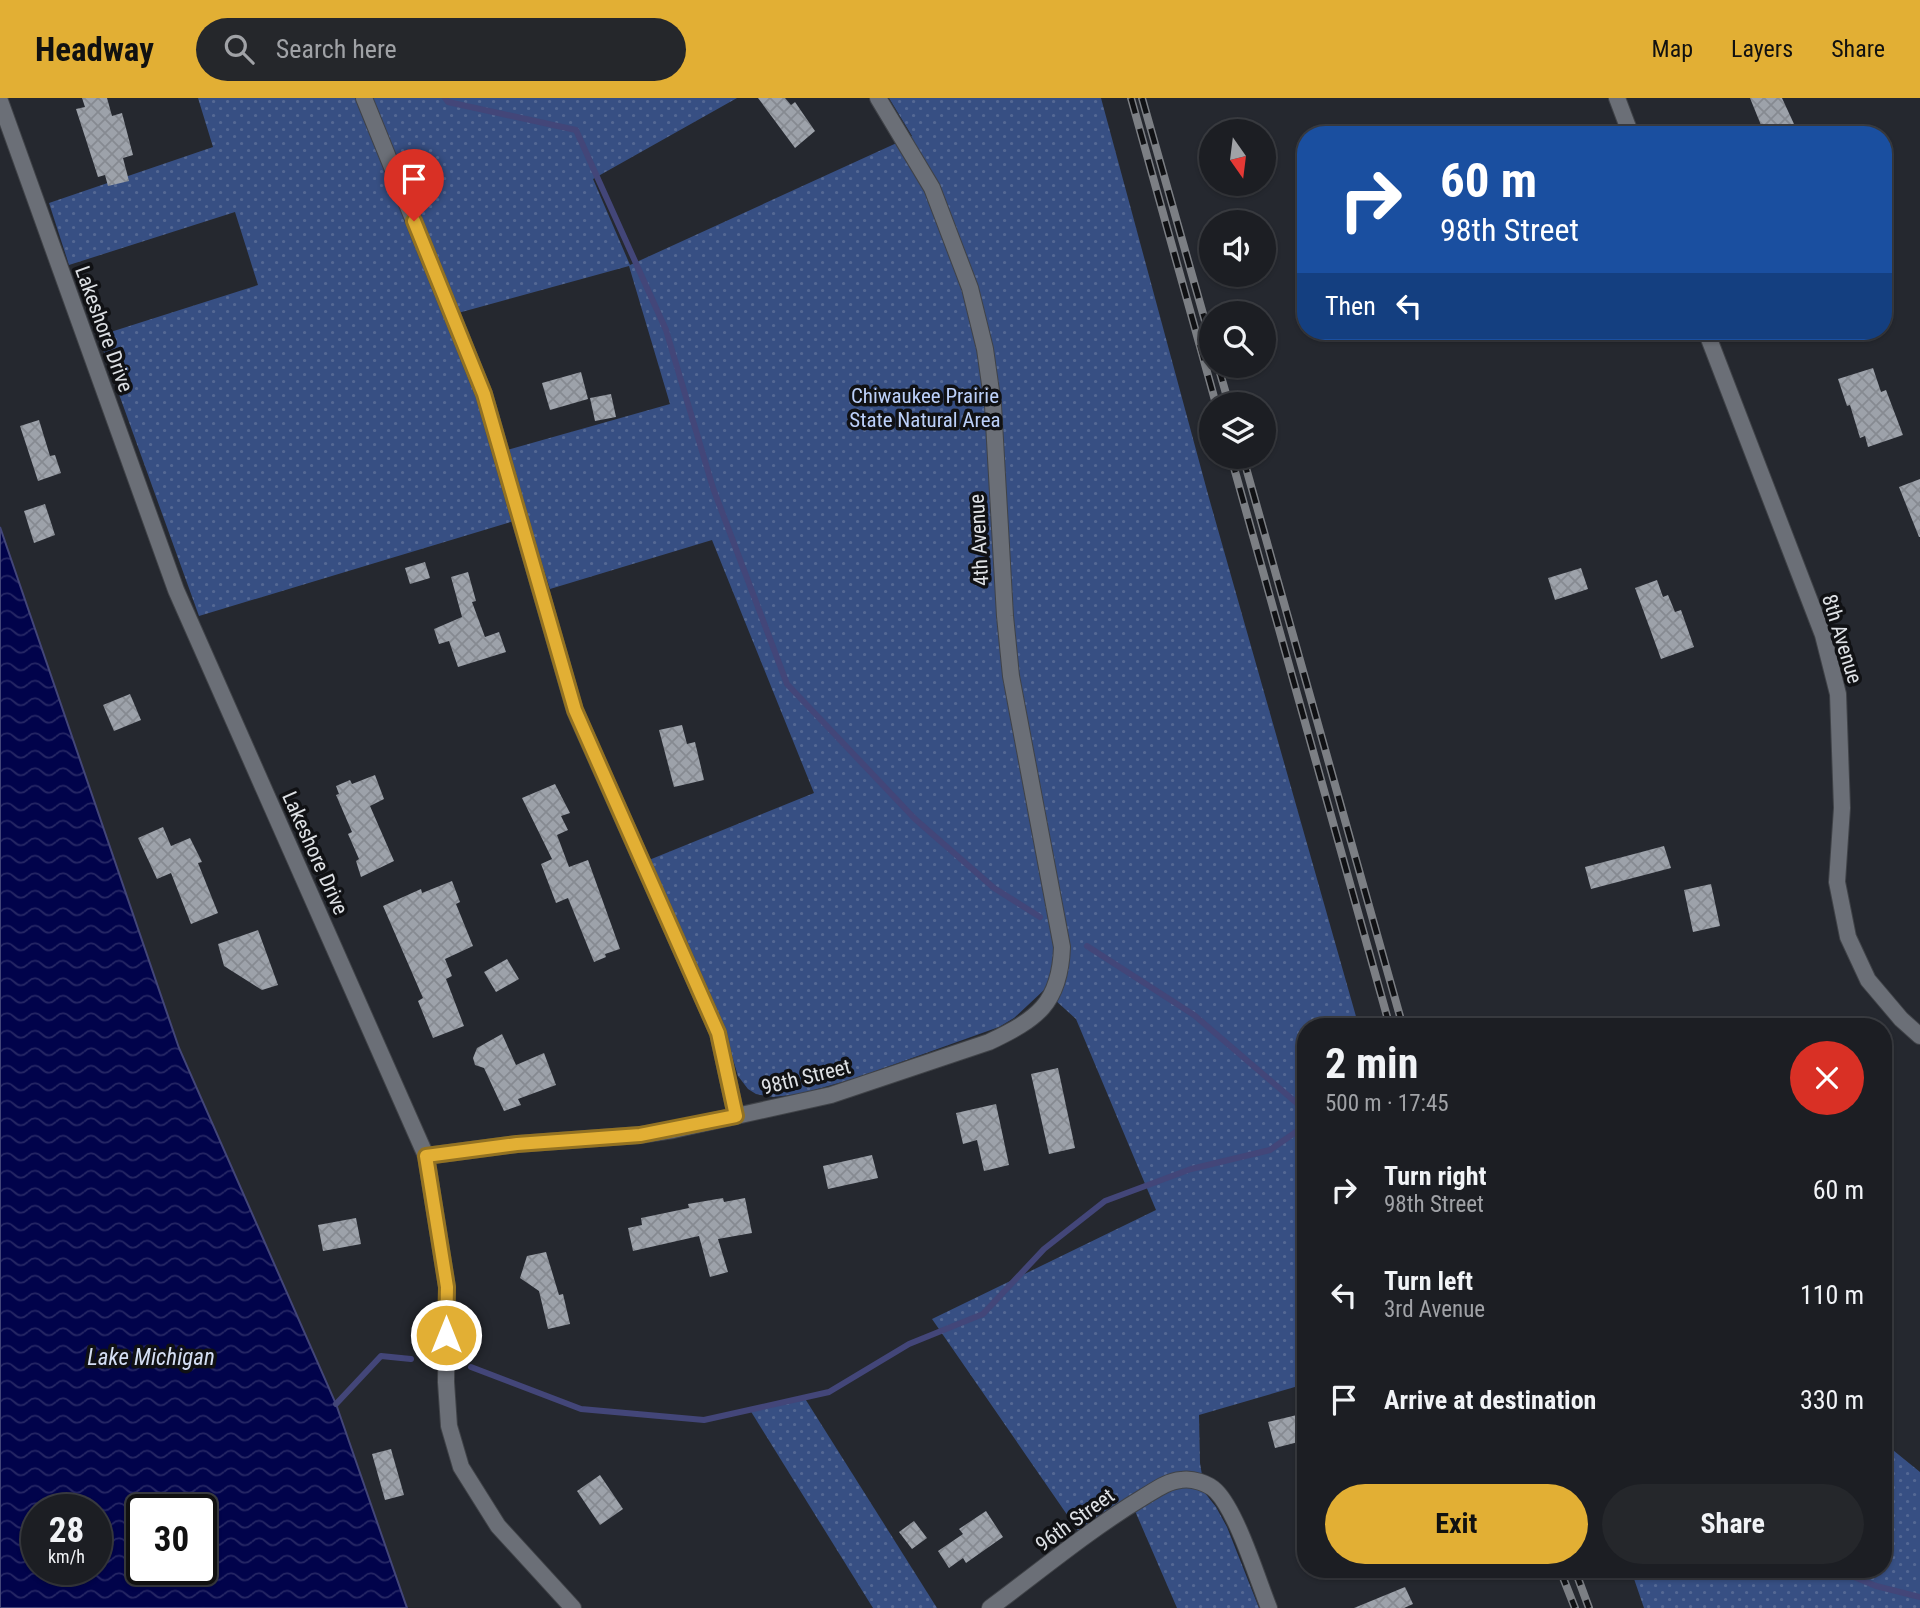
<!DOCTYPE html>
<meta charset="utf-8">
<style>
:root{--surface:#1c1e23;--page:#25272b;--text:#f1f3f6;--muted:#a0a2a6;--line:#3a3c41;--accent:#e2af34}
body{margin:0;font-family:"Roboto Condensed",sans-serif;background:var(--page);color:var(--text);height:100vh;display:flex;flex-direction:column;font-size:26px;white-space:nowrap}
*{box-sizing:border-box;margin:0}
p{font-size:23px;color:var(--muted)}
.icon{flex:none;width:38px;height:38px;fill:none;stroke:currentColor;stroke-width:2;stroke-linecap:round;stroke-linejoin:round}
.map{position:relative;flex:1;overflow:hidden}
.drawer{position:absolute;left:1297px;top:920px;width:595px;height:560px;display:flex;flex-direction:column;background:var(--surface);border-radius:28px;box-shadow:0 2px 5px #0004,0 0 0 2px var(--line)}
.drawer>*{flex:none}
.guide{position:absolute;left:1297px;top:28px;width:595px;height:214px;border-radius:28px;box-shadow:0 2px 5px #0004,0 0 0 2px var(--line);background:#1a4fa0;color:#fff;overflow:hidden}
.needle{width:46px;rotate:166deg}
.buttons{position:absolute;left:1199px;top:21px;display:grid;gap:14px}
.buttons a{display:grid;place-items:center;width:77px;height:77px;border-radius:50%;background:var(--surface);box-shadow:0 2px 5px #0004,0 0 0 2px var(--line);font-size:35px}
.speed{position:absolute;left:21px;top:1396px;display:flex;gap:14px;font-size:35px;font-weight:700;text-align:center}
.speed>*{display:grid;place-content:center;width:91px;height:91px;border-radius:50%;background:var(--surface);box-shadow:0 2px 5px #0004,0 0 0 2px var(--line);line-height:1}
.speed small{font-size:18px;font-weight:400}
.speed .limit{border:4px solid #111;border-radius:10px;background:#fff;color:#111}
.pin{position:absolute;display:grid;place-items:center;width:60px;height:60px;color:#fff;margin:-72px -30px;border-radius:50% 50% 50% 0;rotate:-45deg;box-shadow:0 0 7px #0007}
.pin .icon{rotate:45deg}
.me{position:absolute;width:77px;margin:-38px;rotate:0deg;stroke-linejoin:round;filter:drop-shadow(0 0 5px #0008)}
.turn{display:flex;align-items:center;gap:24px;height:147px;padding:0 28px;font-size:32px}
.turn .icon{width:91px;height:91px;stroke-width:2.5}
.turn b{display:block;font-size:49px;line-height:60px}
.then{display:flex;align-items:center;height:66px;padding:0 28px;background:#0003;gap:14px;font-size:26px}
.round{display:grid;place-items:center;flex:none;width:74px;height:74px;border-radius:37px;background:var(--page)}
.summary{display:flex;align-items:center;justify-content:space-between;height:119px;padding:0 28px}
h1{font-size:42px;font-weight:700;line-height:52px}
.button{display:flex;gap:14px;margin-top:auto;padding:14px 28px}
.button a{flex:1;height:80px;border-radius:42px;background:var(--accent);color:#111;font-size:28px;font-weight:700;line-height:80px;text-align:center}
.button a+a{background:var(--page);color:var(--text)}
ul{padding:0;list-style:none}
li{display:flex;align-items:center;gap:21px;height:105px;padding:0 28px}
li div{flex:1}
li b{display:block;font-size:26px}
li em{font-style:normal}
header{display:flex;align-items:center;gap:42px;box-sizing:border-box;height:98px;padding:0 35px;background:var(--accent);color:#111}
header strong{font-size:33px}
nav{display:flex;gap:38px;margin-inline-start:auto;font-size:24px}
.search{width:490px;height:63px;background:var(--page);display:flex;align-items:center;gap:18px;box-sizing:border-box;padding:0 24px;border-radius:38px;color:var(--muted);font-size:26px}
.map>svg:first-child{display:block}
.grass{fill:url(#grass-dots);fill-rule:evenodd}
.water{fill:url(#water-waves);stroke:#434679;stroke-width:2;fill-rule:evenodd}
.lines{fill:none;stroke-linecap:round;stroke-linejoin:round}
.stream{stroke:#434679;stroke-width:6}
.building{fill:url(#building-cross-hatch)}
.minor-casing{stroke:#404348;stroke-width:18}
.minor{stroke:#6b6f77;stroke-width:16}
.rail-casing{stroke:#7c7f84;stroke-width:8}
.rail{stroke:#101114;stroke-width:5;stroke-dasharray:16;stroke-linecap:butt}
.route-casing{stroke:#937222;stroke-width:18}
.route{stroke:#e2af34;stroke-width:12}
.labels{text-anchor:middle;dominant-baseline:central;stroke-width:7;stroke-linejoin:round;paint-order:stroke}
.street-label{font-size:21px;fill:#dee1e5;stroke:#101114}
.park-label{font-size:21px;fill:#bcd0f9;stroke:#101114}
.water-label{font-size:23px;font-style:italic;fill:#d4def3;stroke:#101114}
</style>
<header>
<strong>Headway</strong>
<div class="search"><svg class="icon" aria-label="search" viewBox="0 0 24 24"><circle cx="10" cy="10" r="6"/><path d="M15 15l6 6"/></svg>Search here</div>
<nav><a>Map</a><a>Layers</a><a>Share</a></nav>
</header>
<div class="map">
<svg width="1920" height="1510" viewBox="0 0 1920 1510">
<defs>
<pattern id="grass-dots" width="8" height="8" patternUnits="userSpaceOnUse" patternTransform="scale(1.75)"><rect width="8" height="8" fill="#374f83"/><path d="M2 2h.1M6 6h.1" fill="none" stroke="#546894" stroke-width="1.8" stroke-linecap="round"/></pattern>
<pattern id="water-waves" width="16" height="10" patternUnits="userSpaceOnUse" patternTransform="scale(1.75)"><rect width="16" height="10" fill="#01034b"/><path d="M0 5q4-4 8 0t8 0" fill="none" stroke="#262765"/></pattern>
<pattern id="building-cross-hatch" width="8" height="8" patternUnits="userSpaceOnUse" patternTransform="scale(1.75)"><rect width="8" height="8" fill="#9da2aa"/><path d="M0 0l8 8M0 8l8-8" fill="none" stroke="#868a91"/></pattern>
</defs>
<rect width="100%" height="100%" fill="#25282f"/>
<g class="grass">
<path d="M198,0h539l-144,81 37,86 282,-129 -23,-38h212l108,400 150,529h-53l-1,357 -106,31 1,48 5,30 11,14 11,20 32,81h-82l-48,-111 -50,35 -147,-213 224,-109 -80,-191 -32,-29 -30,28 -15,9 -143,51 -56,16 -27,3 -17,-3 -8,-5 -10,-13 -14,-46 -75,-170 165,-67 -102,-253 -162,49 -23,-72 -328,99 -101,-280 160,-51 -23,-73 -166,53 -20,-62 164,-56zM629,168l41,138 -177,50 -16,-54 -30,-84z"/>
<polygon points="804,1299 937,1510 873,1510 750,1312"/>
<polygon points="1883,1344 1920,1374 1920,1510 1644,1510 1631,1472 1883,1472"/>
</g>
<path class="water" d="M0,429l179,521 157,356 71,204h-407zM96,1412v60h-59v-60zM201,1412v60h-59v-60z"/>
<g class="lines">
<g class="stream">
<polyline points="445,0 448,4 576,32 666,232 713,390 787,586 915,721 994,790 1040,819"/>
<polyline points="1087,848 1194,917 1306,1013"/>
<polyline points="471,1269 581,1311 704,1322 829,1294 909,1246 983,1216 1044,1151 1105,1103 1191,1071 1270,1052 1306,1027"/>
<polyline points="336,1306 381,1258 411,1261"/>
<polyline points="1837,1472 1876,1488 1920,1499"/>
</g>
</g>
<g class="building">
<polygon points="82,0 107,0 112,18 122,15 133,57 123,60 129,83 108,88 105,77 98,79 76,11 85,9"/>
<polygon points="758,0 785,0 791,7 795,4 815,33 795,50"/>
<polygon points="1750,0 1782,0 1794,26 1765,37"/>
<polygon points="1873,270 1881,294 1886,292 1903,337 1868,349 1865,338 1860,340 1850,307 1847,308 1838,281"/>
<polygon points="581,274 588,301 550,312 542,285"/>
<polygon points="611,296 616,319 595,323 590,300"/>
<polygon points="39,322 50,358 55,357 61,375 38,383 20,328"/>
<polygon points="1920,381 1920,439 1919,439 1899,389"/>
<polygon points="45,406 55,437 34,445 24,413"/>
<polygon points="425,464 430,480 410,486 405,470"/>
<polygon points="1581,470 1588,491 1555,502 1548,480"/>
<polygon points="468,474 476,503 472,504 485,539 499,534 506,554 458,569 449,543 439,546 434,531 462,519 451,479"/>
<polygon points="1657,482 1663,499 1668,497 1675,514 1681,512 1694,549 1661,561 1635,490"/>
<polygon points="130,596 141,622 114,633 103,607"/>
<polygon points="682,627 687,646 695,644 704,682 674,689 659,632"/>
<polygon points="375,677 384,701 370,708 394,763 361,779 356,763 359,761 348,736 352,734 336,697 339,696 336,688 350,682 352,686"/>
<polygon points="555,686 570,715 561,718 568,732 557,737 569,769 588,762 620,851 605,856 606,859 594,864 568,800 556,805 541,766 552,761 522,700"/>
<polygon points="163,729 171,748 190,740 202,764 198,765 218,815 191,826 171,775 157,781 138,740"/>
<polygon points="1664,748 1671,770 1591,791 1585,769"/>
<polygon points="452,783 460,804 456,806 473,848 445,861 452,878 446,881 464,928 433,940 418,903 423,900 383,808 421,791 422,795"/>
<polygon points="1711,786 1720,828 1693,834 1684,792"/>
<polygon points="258,832 278,887 262,892 224,868 218,846"/>
<polygon points="507,861 519,881 496,894 484,874"/>
<polygon points="502,936 516,967 544,955 556,987 518,1001 521,1007 504,1013 484,970 475,967 473,960 477,950"/>
<polygon points="1058,970 1075,1050 1049,1056 1031,976"/>
<polygon points="996,1006 1009,1067 984,1073 977,1042 963,1046 956,1015"/>
<polygon points="872,1057 878,1080 828,1091 823,1068"/>
<polygon points="723,1100 724,1104 745,1100 752,1135 718,1141 728,1174 710,1179 699,1138 633,1153 628,1130 642,1127 641,1120 689,1110 688,1106"/>
<polygon points="356,1120 361,1146 323,1153 318,1127"/>
<polygon points="546,1154 559,1197 563,1196 570,1226 548,1231 539,1193 520,1180 527,1158"/>
<polygon points="1301,1316 1306,1342 1275,1350 1268,1324"/>
<polygon points="391,1351 404,1397 385,1402 372,1356"/>
<polygon points="600,1377 623,1411 600,1427 577,1393"/>
<polygon points="986,1413 1003,1439 966,1465 963,1460 949,1470 938,1453 963,1436 959,1431"/>
<polygon points="914,1423 927,1440 912,1451 899,1434"/>
<polygon points="1405,1489 1413,1506 1404,1510 1354,1510"/>
</g>
<g class="lines">
<g class="minor-casing">
<g id="minor">
<polyline points="364,0 484,296 575,613 718,935 736,1018"/>
<polyline points="1617,0 1631,37"/>
<polyline points="0,3 176,492 426,1058 447,1189 446,1284 449,1328 461,1369 498,1428 573,1510"/>
<polyline points="1706,233 1823,537 1838,596 1842,710 1837,784 1848,839 1868,882 1901,921 1920,938"/>
<path d="M426,1058l91,-12 123,-9 33,-5 158,-35 158,-53c48,-23 71,-38 73,-95l-51,-271 -6,-60 -12,-211 -8,-56 -15,-61 -38,-100 -54,-90"/>
<path d="M990,1510c50,-37 99,-78 152,-110 12,-7 25,-17 39,-18 11,-2 27,3 35,11 21,21 41,87 53,117"/>
</g>
</g>
<use href="#minor" class="minor"/>
<g class="rail-casing">
<g id="rail">
<polyline points="1131,0 1216,306"/>
<polyline points="1142,0 1211,244"/>
<polyline points="1218,268 1229,306"/>
<polyline points="1231,359 1390,929"/>
<polyline points="1243,359 1403,929"/>
<polyline points="1560,1472 1575,1510"/>
<polyline points="1575,1472 1589,1510"/>
</g>
</g>
<use href="#rail" class="rail"/>
</g>
<g class="lines">
<g class="route-casing">
<polyline id="route" points="414,123 484,296 575,612 718,935 736,1018 640,1037 517,1046 426,1058 447,1189 446,1237"/>
</g>
<use href="#route" class="route"/>
</g>
<g class="labels">
<g class="street-label">
<text transform="translate(104 231) rotate(70)">Lakeshore Drive</text>
<text transform="translate(979 442) rotate(-93)">4th Avenue</text>
<text transform="translate(1842 541) rotate(73)">8th Avenue</text>
<text transform="translate(315 755) rotate(66)">Lakeshore Drive</text>
<text transform="translate(806 979) rotate(-14)">98th Street</text>
<text transform="translate(1075 1422) rotate(-36)">96th Street</text>
</g>
<g class="park-label">
<text x="925" y="298">Chiwaukee Prairie<tspan x="925" dy="24">State Natural Area</tspan></text>
</g>
<g class="water-label">
<text x="151" y="1259">Lake Michigan</text>
</g>
</g>
</svg>
<div class="buttons">
<a><svg class="needle" viewBox="-14 -14 28 28"><path d="M0-13l5 13h-10z" fill="#e53935"/><path d="M0 13l5-13h-10z" fill="#a0a2a6"/></svg></a>
<a><svg class="icon" aria-label="sound" viewBox="0 0 24 24"><path d="M4 9h4l5-4v14l-5-4H4zM17 9q2 3 0 6"/></svg></a>
<a><svg class="icon" aria-label="search" viewBox="0 0 24 24"><circle cx="10" cy="10" r="6"/><path d="M15 15l6 6"/></svg></a>
<a><svg class="icon" aria-label="layers" viewBox="0 0 24 24"><path d="M12 4l9 5-9 5-9-5zM3 14l9 5 9-5"/></svg></a>
</div>
<div class="speed"><div>28<small>km/h</small></div><div class="limit">30</div></div>
<div class="pin" style="left:414px;top:123px;background:#d93025"><svg class="icon" aria-label="arrive" viewBox="0 0 24 24"><path d="M6 21V4h12l-3 4 3 4H6"/></svg></div>
<svg class="me" style="left:446px;top:1237px" viewBox="-20 -20 40 40"><circle r="17" fill="#e2af34" stroke="#fff" stroke-width="3"/><path d="M0-11L8 9 0 5-8 9z" fill="#fff"/></svg>
<div class="guide">
<div class="turn"><svg class="icon" aria-label="right" viewBox="0 0 24 24"><path d="M7 20v-9h11M14 6l5 5-5 5"/></svg><div><b>60 m</b>98th Street</div></div>
<div class="then">Then<svg class="icon" aria-label="left" viewBox="0 0 24 24"><path d="M17 20v-9H6M10 6l-5 5 5 5"/></svg></div>
</div>
<section class="drawer">
<div class="summary"><div><h1>2 min</h1><p>500 m · 17:45</p></div><a class="round" style="background:#d93025;color:#fff"><svg class="icon" aria-label="close" viewBox="0 0 24 24"><path d="M6 6l12 12M18 6L6 18"/></svg></a></div>
<ul>
<li><svg class="icon" aria-label="right" viewBox="0 0 24 24"><path d="M7 20v-9h11M14 6l5 5-5 5"/></svg><div><b>Turn right</b><p>98th Street</p></div><em>60 m</em></li>
<li><svg class="icon" aria-label="left" viewBox="0 0 24 24"><path d="M17 20v-9H6M10 6l-5 5 5 5"/></svg><div><b>Turn left</b><p>3rd Avenue</p></div><em>110 m</em></li>
<li><svg class="icon" aria-label="arrive" viewBox="0 0 24 24"><path d="M6 21V4h12l-3 4 3 4H6"/></svg><div><b>Arrive at destination</b></div><em>330 m</em></li>
</ul>
<div class="button"><a>Exit</a><a>Share</a></div>
</section>
</div>
